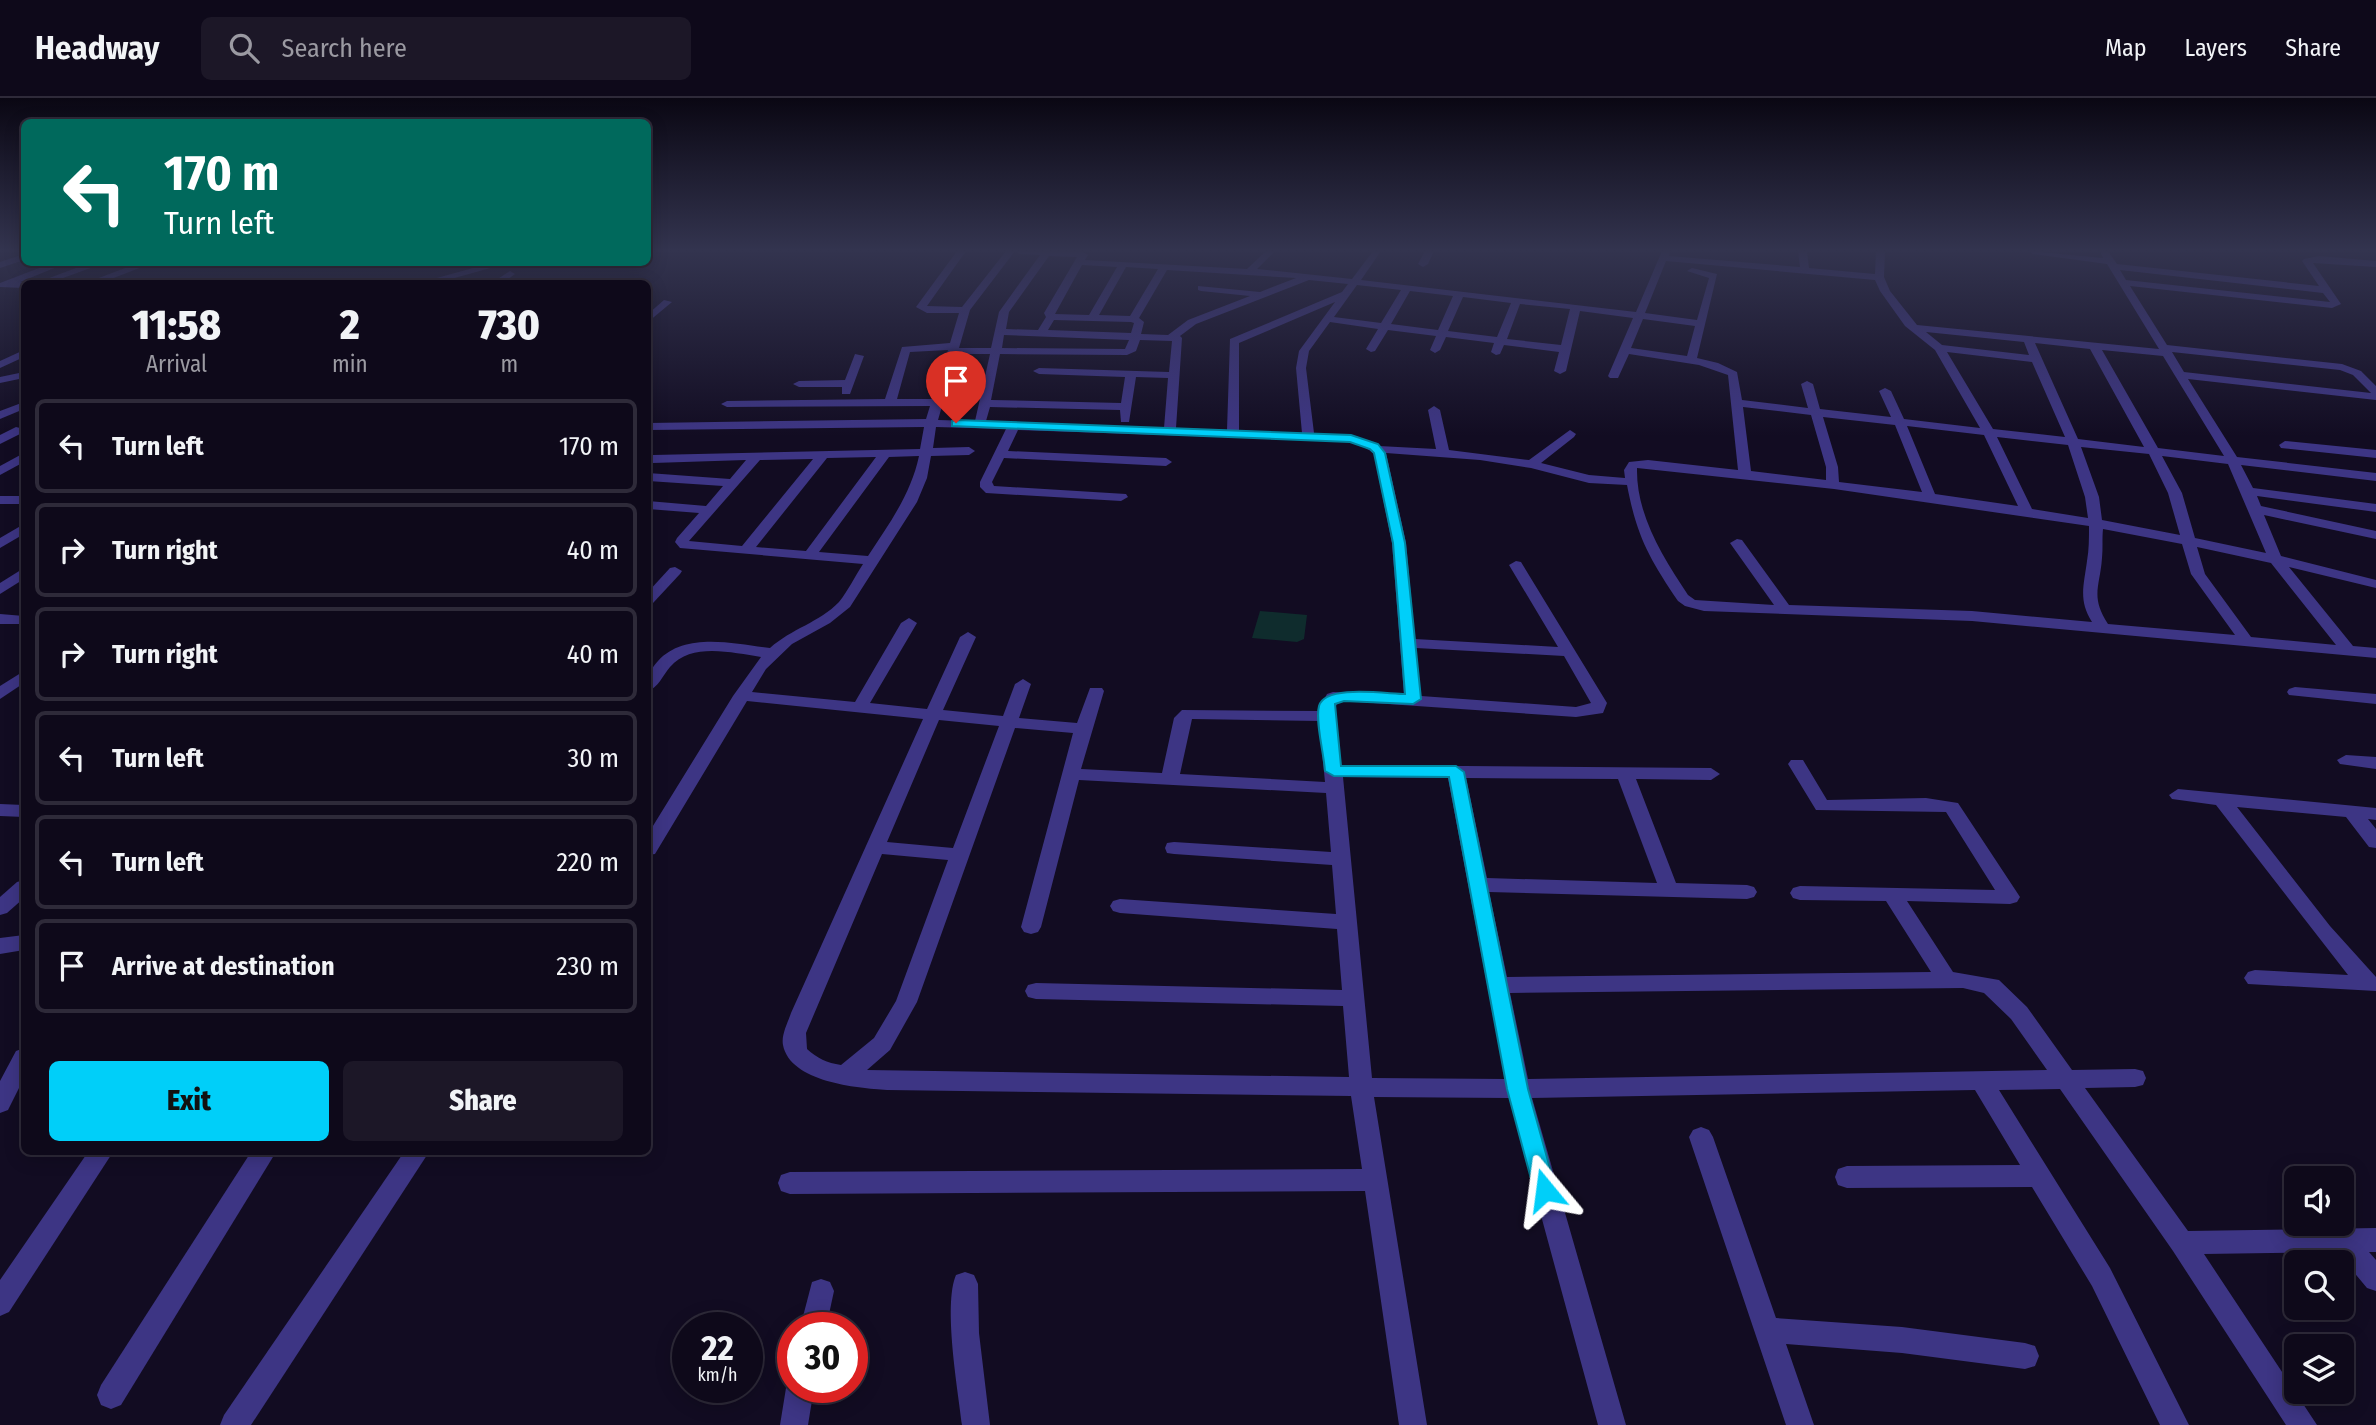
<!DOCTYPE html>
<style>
:root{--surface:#0e091a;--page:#1c1727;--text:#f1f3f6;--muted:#9b9aa2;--line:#2e2a39;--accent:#00cff9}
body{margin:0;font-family:"Fira Sans Condensed",sans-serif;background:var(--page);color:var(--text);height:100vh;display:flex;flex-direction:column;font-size:26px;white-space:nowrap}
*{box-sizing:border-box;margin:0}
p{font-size:23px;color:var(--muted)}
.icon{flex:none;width:38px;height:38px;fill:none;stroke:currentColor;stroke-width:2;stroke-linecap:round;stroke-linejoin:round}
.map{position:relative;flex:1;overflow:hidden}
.panel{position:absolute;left:21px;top:182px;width:630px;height:875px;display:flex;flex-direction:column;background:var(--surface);border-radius:10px;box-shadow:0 4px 18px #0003,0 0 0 2px var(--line)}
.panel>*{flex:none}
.banner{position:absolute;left:21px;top:21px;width:630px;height:147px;border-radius:10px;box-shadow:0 4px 18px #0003,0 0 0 2px var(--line);background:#00695c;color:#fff;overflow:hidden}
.controls{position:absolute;left:2284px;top:1068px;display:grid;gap:14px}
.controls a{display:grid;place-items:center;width:70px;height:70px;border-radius:10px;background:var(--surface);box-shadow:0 4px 18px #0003,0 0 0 2px var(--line);font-size:35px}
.speed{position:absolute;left:672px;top:1214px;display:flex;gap:14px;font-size:35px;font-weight:700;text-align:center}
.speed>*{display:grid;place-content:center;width:91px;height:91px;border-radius:50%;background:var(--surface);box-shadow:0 4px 18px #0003,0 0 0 2px var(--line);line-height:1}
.speed small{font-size:18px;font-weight:400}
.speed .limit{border:10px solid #d22;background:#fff;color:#111}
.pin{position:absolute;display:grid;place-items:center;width:60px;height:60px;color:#fff;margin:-72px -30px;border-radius:50% 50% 50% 0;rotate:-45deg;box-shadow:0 0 7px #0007}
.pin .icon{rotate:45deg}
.me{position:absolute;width:77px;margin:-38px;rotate:344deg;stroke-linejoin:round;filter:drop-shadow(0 0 5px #0008)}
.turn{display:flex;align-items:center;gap:24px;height:147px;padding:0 28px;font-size:32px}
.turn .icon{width:91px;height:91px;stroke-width:2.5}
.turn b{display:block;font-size:49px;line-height:60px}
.eta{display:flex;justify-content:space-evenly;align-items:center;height:119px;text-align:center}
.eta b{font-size:42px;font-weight:800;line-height:49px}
.action{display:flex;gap:14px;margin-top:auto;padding:14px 28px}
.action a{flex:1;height:80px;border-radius:10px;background:var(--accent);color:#111;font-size:28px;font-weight:800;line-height:80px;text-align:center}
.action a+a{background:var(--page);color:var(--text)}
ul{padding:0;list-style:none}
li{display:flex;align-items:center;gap:21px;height:94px;margin:0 14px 10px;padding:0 14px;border:4px solid var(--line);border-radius:10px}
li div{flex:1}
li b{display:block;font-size:26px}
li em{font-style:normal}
header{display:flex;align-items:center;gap:42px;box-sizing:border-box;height:98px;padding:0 35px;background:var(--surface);border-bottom:2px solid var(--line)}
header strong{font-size:33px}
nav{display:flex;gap:38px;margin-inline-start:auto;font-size:24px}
.search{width:490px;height:63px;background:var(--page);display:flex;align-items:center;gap:18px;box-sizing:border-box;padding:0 24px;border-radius:10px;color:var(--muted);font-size:26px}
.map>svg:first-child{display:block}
.green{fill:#0f2c2d}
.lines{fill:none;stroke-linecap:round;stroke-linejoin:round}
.minor{fill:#3d3584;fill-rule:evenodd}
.route{fill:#00cff9;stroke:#0087a2;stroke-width:2}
</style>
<header>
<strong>Headway</strong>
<div class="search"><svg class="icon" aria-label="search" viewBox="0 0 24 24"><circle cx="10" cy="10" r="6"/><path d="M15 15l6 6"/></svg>Search here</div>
<nav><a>Map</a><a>Layers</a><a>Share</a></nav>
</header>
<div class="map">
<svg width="2376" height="1327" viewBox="0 0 2376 1327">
<rect width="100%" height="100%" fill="#120c22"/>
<polygon class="green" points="1260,513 1307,517 1304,541 1297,544 1252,540"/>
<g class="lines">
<g class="minor">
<path d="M957,153h9l-39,55 35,1 44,-56h9l-45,59 -11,38h32l8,-36 41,-57 -20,-1 -4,-3 67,1 5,3 -3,5 162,9 19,-18h9l-18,18 95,10 21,-28h8l-20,29 275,32 26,-61h8l-1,5 131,11 -2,-16h9l2,17 66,6 1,-23h9l-1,26 6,14 27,34 242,24 -52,-85 -74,-10 -4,-3 74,7 -3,-7h8l9,13 202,22 -17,-25 2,-2 15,-3 57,5v6l-63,-4 28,41 -9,4 -202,-22 37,59 175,19 19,7 15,15v14l-188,-21 49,78 139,16v8l-135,-16 12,23 123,16v8l-119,-16 4,10 115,25v8l-112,-24 17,41 95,24v8l-87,-21 64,79 23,2v10l-404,-37 -268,-10 -19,-5 -7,-5c-29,-43 -41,-64 -51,-116l-38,-2 -58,-15 -51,-8 -94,-7 20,90 9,96 143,8 -49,-82 7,-4 5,1 86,141 -4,10 -27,4 -232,-16h-5l-5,8 7,56 370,3 9,6 -9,6 -75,-1 40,104 71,2 7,2 3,5 -3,5 -7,2 -258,-7 18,85 424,-5 -45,-71 -86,-1 -7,-2 -3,-5 3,-5 7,-2 195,4 -49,-78 -130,-2 -28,-46 3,-4h12l24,40 99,-2 32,5 62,94 -3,5 -7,2 -103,-3 46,71 46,8 28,27 45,63 63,-1 8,2 3,7 -3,7 -8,2 -50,1 103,143 188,-3v24h-7l7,8v31l-9,-3 -30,-36 -133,2 113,171h-31l-113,-174 -113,-162 -61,1 111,178 79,157h-29l-68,-139 -60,-99 -185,1 -9,-3 -3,-8 3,-8 9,-3 173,-1 -45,-75 -443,8 94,327h-28l-89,-327 -135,-1 53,328h-28l-34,-234 -575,3 -9,-3 -3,-8 3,-8 9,-3 572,-3 -11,-73 -464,-6c-30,-2 -97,-8 -104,-45 -2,-10 5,-23 8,-32l132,-294 -176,-18 -92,153 -7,1v-21l85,-138 28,-39c-29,-4 -69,-15 -91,10 -7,8 -12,21 -22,24 -1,-13 1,-20 10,-30 27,-30 77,-17 112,-13 21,-19 50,-26 69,-46 9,-11 16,-26 24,-38l-183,-16 -5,-6 2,-4 22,-25 -51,-4v-8l58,5 17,-20 -75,-5v-8l82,6 16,-19 -93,3 -5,-5 5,-3 267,-6 4,-22 -276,3v-7l278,-4 4,-13 -203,1 -6,-3 6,-3 158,-2 17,-52 48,-4 9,-30h-32l-11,-6zM1049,158l28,1 -33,56 2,4 -8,13 -32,-1 3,-17zM1666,163l209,19 5,11 25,35 30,24 45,78 -76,-9 -13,-28 -6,-3 -6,3 12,26 -71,-8 -7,-25 -6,-3 -6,3 7,24 -66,-8 -5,-28 -19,-9 -21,-5 20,-84 -25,-6 -5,3 22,7 -12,42 -52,-7zM1082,167l35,2 -28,48 -34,-1zM1126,169l32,2 -28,47 -31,-1zM1167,172l129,8 -36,14 -62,-6v4l3,1 49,5 -62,24 -20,15 -27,-1 3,-12 -5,-4zM2120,172l203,23 7,9 -204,-22zM1309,182l39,4 -6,8 -112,47 -3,91 -51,-2 6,-90 -2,-2 16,-12zM1357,187l44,5 -20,33 -47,-6zM1410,193l43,5 -15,34 -47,-6zM1463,199l48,6 -14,34 -49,-6zM1335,204l-36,49 -3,17 6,65 -63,-2v-88zM1520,206l50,5 -9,36 -54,-6zM1580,213l53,7 -25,58 2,2h8l11,-24 70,11 29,10 10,95 -90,-10 -19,2 -5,8 1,8 -36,-3 -48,-12 33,-26 2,-3 -6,-4 -41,30 -80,-10 -9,-40 -6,-4 -6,4 8,39 -57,-3 -23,-10 -42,-3 -8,-65 3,-17 21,-29 48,7 -12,20 5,3 4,-1 13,-21 48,6 -6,14 5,3 5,-3 6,-13 48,6 -3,9 5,3 4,-1 4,-9 55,7 -5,19 6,3 6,-3zM1643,221l52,7 -8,30 -56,-8zM1054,222l77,2 3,1 -3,10 -83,-3zM1926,234l98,10 5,13 -87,-10zM1004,237l125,5 -4,9 -123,-1zM1140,242l32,1 -3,31 -130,-4 -6,3 6,3 86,3 -4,26 -130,-3 9,-46 127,1 9,-4zM2035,245l55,6 54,98 -66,-8zM948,252l-15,49h-36l13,-47zM2102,252l61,6 61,100 -66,-8zM1947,254l85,10 33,75 -72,-8zM2172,254l168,18 13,5 18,18 -187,-21zM957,256h33l-15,67 -37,-1zM1136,279l32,1 -4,50 -178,-7 4,-14 130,3 1,12h8zM1743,309l68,8 15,52v13l-75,-9zM1823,319l72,8 27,67 -83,-10 -1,-15zM1907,328l77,9 34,71 -83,-12zM936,329l70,2 -26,53v5l6,6 135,8 7,-4 -2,-3 -132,-8 -2,-4 12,-24 162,8 6,-4 -6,-4 -158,-7 10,-21 319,11c14,1 26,3 37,13l18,89 12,152 -71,-3 -6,2 -9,17 -136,-1 -8,8 -12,55 -81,-4 23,-78 -2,-3h-12l-13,35 -58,-5 12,-34 -8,-5 -8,5 -12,32 -60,-6 33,-73 -8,-5 -8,5 -33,72 -57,-6 47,-80 -8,-5 -8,5 -46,79 -103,-10 14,-23 26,-25 38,-21 20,-16 67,-105 10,-24 4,-22 38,-1 6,-4 -6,-4 -36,1zM1997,339l71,8 17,52 3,21 -56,-9zM2081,349l68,7 19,39 12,42 -78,-15 -3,-23zM919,358c-8,38 -30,68 -51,100l-49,-4 70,-95zM2162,358l66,8 38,89 -71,-15 -13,-45zM876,359l-70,94 -50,-4 71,-89zM813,361l-71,87 -53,-5 71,-81zM1637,370l197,21 255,37c0,12 0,24 -2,35 -3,24 -9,39 5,61l-120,-11 -183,-6 -47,-65 -5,-1 -7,4 44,62 -79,-5 -7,-5c-25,-38 -52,-80 -51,-127zM2103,431l79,15 9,30 44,61 -127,-11c-18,-28 -8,-37 -6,-66 1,-10 0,-20 1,-29zM2197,449l74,16 65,82 -85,-8 -46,-63zM1416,550l148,8 27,47 -15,4 -155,-11zM1192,621l127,2 6,61 -145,-8zM939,622l60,6 -46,122 -66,-6zM1015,630l58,5 -52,194 3,5 7,2 7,-2 3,-5 38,-147 247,13 5,59 -157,-10 -7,1 -2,5 2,5 7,1 158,11 4,49 -216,-15 -7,2 -3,5 3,5 7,2 217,16 5,61 -306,-7 -8,2 -3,6 3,6 8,2 307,7 6,71 -482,-7 23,-20 27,-48zM1343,679l105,1 57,301 -133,-1zM1466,680l152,1 39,104 -170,-5zM882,756l66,6 -52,141 -22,37 -33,27c-14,-2 -24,-7 -34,-16l-1,-16zM1963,890l21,5 27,26 36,51 -519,9 -18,-86z"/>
<polygon points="1425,153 1434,153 1428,166 1423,169 1418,166"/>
<polygon points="24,156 24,162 0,170 0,164"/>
<polygon points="55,164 69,164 20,184 27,185 24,186 24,190 0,189 0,185"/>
<polygon points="92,164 107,164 52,184 44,182"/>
<polygon points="141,164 155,164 98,186 83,186"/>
<polygon points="495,164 512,164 433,186 415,186"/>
<polygon points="510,173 515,176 501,186 490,186"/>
<polygon points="547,182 552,185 542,186"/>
<polygon points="664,202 672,204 648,224 648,216"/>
<polygon points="24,252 24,259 0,270 0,263"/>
<polygon points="855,256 864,258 850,296 842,296 842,289 799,289 793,286 799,283 845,282"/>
<polygon points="24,274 24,280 0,285 0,279"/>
<polygon points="24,304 24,311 0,321 0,313"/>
<polygon points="16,329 20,330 20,336 0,346 0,337"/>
<polygon points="2285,343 2376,352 2376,360 2281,350 2279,347"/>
<polygon points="24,355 24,364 0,377 0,368"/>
<rect x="0" y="398" width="24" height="8"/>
<polygon points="24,426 24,436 0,450 0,440"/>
<polygon points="675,469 682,473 680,476 653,505 648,506 648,494 670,470"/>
<polygon points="24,470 24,481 0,496 0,485"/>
<polygon points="0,516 24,518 24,526 0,526"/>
<polygon points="24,573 24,585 0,601 0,588"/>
<polygon points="2295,589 2376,596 2376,606 2289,597 2287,594 2289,591"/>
<polygon points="2346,657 2376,659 2376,671 2340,666 2337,662"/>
<polygon points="2178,691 2376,710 2376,722 2368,721 2376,731 2376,750 2369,749 2346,719 2237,709 2330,828 2376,879 2376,893 2248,886 2244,880 2248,874 2255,872 2348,877 2216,707 2172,701 2169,697"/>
<polygon points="0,706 24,707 24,719 0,718"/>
<polygon points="24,782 24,800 7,815 0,817 0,799 17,784"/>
<polygon points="24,837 24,852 0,856 0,840"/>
<polygon points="24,950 24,980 8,1012 0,1015 0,983 16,953"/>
<polygon points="1701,1029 1709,1032 1713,1039 1776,1220 1902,1229 2025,1245 2035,1248 2039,1258 2035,1268 2025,1271 1902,1255 1786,1246 1814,1327 1786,1327 1689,1039 1693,1032"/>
<polygon points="88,1054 113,1054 9,1214 0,1218 0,1182"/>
<polygon points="251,1054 276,1054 121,1307 111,1311 101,1307 97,1297 101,1287"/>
<polygon points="404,1054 429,1054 251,1327 220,1327 224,1317"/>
<path d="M965,1174l9,3 4,9 1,49 11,92h-28c-4,-35 -19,-120 -6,-150z"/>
<polygon points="821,1181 830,1184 834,1193 826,1230 800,1230 812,1184"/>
<polygon points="793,1279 793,1290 814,1290 808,1327 780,1327 786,1290"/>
</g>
</g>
<linearGradient id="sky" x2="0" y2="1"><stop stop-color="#0a0713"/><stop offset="0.45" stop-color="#33344f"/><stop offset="1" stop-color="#33344f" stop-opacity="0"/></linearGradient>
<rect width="2376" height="338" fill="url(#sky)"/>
<path class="route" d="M956,322l395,15 27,9 7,9 20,90 16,156 -8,5 -69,-3 -9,3 6,62h115l8,6 64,317 28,101 -3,7 -8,3 -8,-3 -3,-7 -27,-101 -58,-312 -115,-1 -9,-5c-1,-17 -10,-50 -6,-65 6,-22 68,-12 86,-12l-12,-151 -19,-90 -4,-4 -20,-7 -398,-16v-5z"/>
</svg>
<div class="controls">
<a><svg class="icon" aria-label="sound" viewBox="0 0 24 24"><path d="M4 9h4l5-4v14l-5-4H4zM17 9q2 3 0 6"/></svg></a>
<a><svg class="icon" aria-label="search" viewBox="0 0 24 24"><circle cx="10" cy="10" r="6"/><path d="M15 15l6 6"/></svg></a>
<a><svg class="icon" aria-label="layers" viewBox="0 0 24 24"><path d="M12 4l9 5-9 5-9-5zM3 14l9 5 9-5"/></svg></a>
</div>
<div class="speed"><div>22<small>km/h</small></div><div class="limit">30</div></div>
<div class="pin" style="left:956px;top:325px;background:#d93025"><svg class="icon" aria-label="arrive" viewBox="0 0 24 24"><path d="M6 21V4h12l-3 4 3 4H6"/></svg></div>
<svg class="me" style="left:1545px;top:1092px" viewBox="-20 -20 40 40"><path d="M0-17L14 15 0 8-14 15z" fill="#00cff9" stroke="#fff" stroke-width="4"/></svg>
<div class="banner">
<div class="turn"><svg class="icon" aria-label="left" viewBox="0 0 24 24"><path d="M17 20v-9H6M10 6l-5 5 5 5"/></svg><div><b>170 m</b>Turn left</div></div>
</div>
<section class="panel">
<div class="eta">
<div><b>11:58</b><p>Arrival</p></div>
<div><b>2</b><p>min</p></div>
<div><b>730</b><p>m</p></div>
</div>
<ul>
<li><svg class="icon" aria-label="left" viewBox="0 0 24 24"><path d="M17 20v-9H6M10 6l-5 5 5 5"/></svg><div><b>Turn left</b></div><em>170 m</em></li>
<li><svg class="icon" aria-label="right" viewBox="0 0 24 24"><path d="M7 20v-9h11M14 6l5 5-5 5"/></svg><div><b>Turn right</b></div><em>40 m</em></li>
<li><svg class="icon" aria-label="right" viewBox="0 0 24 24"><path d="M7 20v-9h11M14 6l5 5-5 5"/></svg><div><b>Turn right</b></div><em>40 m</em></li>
<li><svg class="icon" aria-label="left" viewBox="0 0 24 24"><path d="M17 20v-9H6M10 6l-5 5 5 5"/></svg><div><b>Turn left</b></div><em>30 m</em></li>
<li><svg class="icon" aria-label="left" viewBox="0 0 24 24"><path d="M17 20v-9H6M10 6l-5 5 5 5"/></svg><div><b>Turn left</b></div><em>220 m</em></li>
<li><svg class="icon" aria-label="arrive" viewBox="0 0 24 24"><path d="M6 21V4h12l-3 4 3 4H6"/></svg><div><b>Arrive at destination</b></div><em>230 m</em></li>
</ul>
<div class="action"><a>Exit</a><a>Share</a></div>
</section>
</div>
